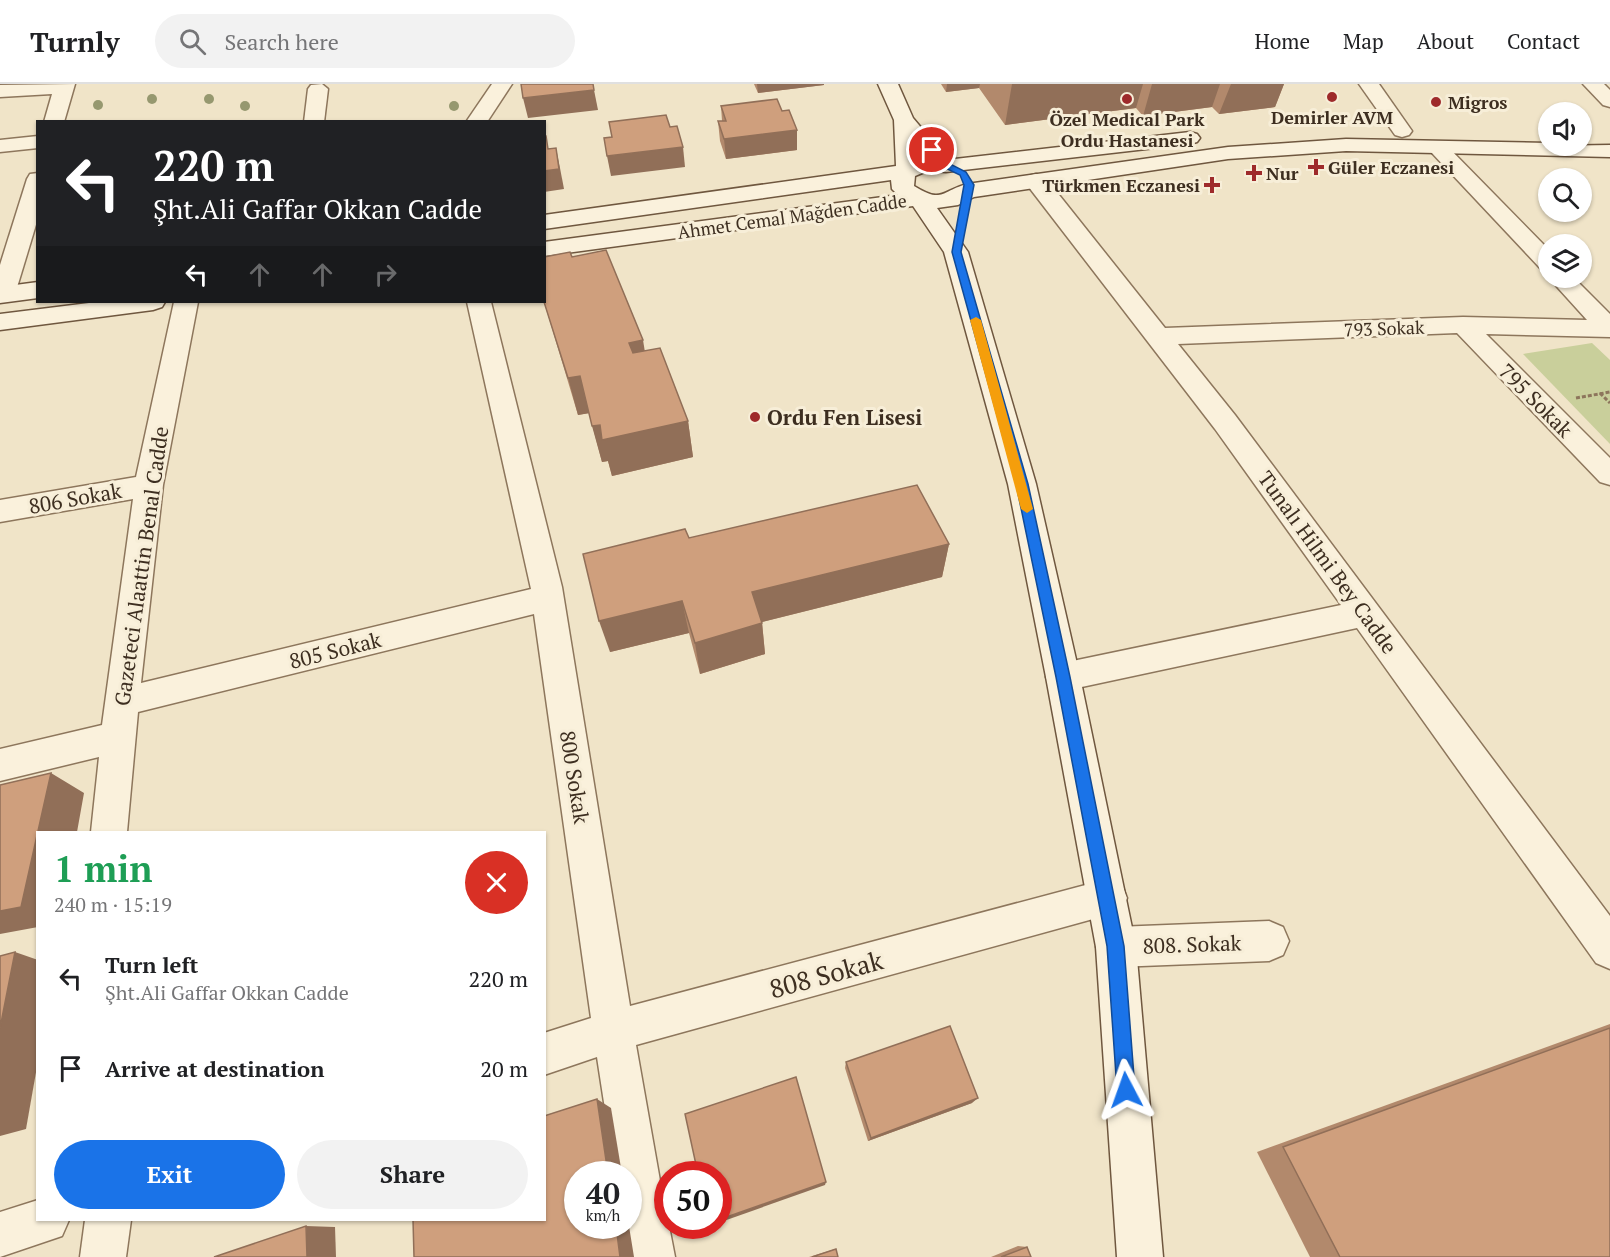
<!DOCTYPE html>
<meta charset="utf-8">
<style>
:root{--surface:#fff;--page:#f2f2f2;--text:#202124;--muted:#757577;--line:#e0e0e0;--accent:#1a73e8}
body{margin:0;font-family:"PT Serif",serif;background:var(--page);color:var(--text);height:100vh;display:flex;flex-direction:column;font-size:22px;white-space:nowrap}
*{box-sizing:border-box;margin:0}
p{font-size:20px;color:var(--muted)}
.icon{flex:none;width:33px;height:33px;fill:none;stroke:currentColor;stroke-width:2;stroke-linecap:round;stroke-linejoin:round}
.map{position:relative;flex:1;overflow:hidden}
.sheet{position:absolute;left:36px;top:747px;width:510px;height:390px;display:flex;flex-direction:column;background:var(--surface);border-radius:0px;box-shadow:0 2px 4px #0004}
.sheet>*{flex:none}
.banner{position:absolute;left:36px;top:36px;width:510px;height:183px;border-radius:0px;box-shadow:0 2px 4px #0004;background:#202124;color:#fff;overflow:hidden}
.controls{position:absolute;left:1538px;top:18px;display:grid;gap:12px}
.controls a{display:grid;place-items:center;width:54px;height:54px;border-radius:50%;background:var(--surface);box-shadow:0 2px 4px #0004;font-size:30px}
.speed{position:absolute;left:564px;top:1077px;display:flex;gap:12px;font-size:30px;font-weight:700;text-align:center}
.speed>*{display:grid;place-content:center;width:78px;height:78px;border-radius:50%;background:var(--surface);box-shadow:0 2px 4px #0004;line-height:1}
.speed small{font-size:15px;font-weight:400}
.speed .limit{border:9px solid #d22;background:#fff;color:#111}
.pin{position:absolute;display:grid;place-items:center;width:51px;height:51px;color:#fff;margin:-26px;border:3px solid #fff;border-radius:50%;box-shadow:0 2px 6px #0007}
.me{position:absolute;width:66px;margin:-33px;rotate:356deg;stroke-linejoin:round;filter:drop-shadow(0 0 4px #0008)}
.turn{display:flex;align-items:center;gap:21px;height:126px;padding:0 18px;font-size:27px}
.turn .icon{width:78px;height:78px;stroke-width:2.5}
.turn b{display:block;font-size:42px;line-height:51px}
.lanes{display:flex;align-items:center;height:57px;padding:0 18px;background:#0003;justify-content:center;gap:30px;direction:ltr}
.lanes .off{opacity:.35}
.round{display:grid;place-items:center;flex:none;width:63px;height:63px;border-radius:32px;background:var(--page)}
.overview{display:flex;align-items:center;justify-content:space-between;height:102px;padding:0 18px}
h1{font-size:36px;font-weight:700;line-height:45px;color:#1e9e55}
.primary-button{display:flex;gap:12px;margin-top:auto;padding:12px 18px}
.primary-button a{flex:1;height:69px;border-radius:36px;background:var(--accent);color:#fff;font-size:24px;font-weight:700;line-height:69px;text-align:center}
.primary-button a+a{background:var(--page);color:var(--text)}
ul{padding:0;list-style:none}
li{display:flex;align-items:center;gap:18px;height:90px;padding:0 18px}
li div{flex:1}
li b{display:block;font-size:22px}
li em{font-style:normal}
header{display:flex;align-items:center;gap:36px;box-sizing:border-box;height:84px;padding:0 30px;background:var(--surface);border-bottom:2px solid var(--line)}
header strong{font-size:28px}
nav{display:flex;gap:33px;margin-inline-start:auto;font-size:21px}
.search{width:420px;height:54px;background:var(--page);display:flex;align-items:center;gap:15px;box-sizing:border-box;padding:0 21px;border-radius:33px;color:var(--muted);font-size:22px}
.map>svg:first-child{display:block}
.green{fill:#c9cf9b}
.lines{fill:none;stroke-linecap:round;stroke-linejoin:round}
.street-casing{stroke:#8d765c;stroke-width:3}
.secondary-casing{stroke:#6f573f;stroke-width:3}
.path{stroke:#8d765c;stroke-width:3;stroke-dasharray:4 2;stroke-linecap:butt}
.street{fill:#faf1dc;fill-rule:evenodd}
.secondary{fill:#faf1dc;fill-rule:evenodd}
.tree{fill:#96986f}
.wall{fill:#b2896c}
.shaded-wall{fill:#916f58}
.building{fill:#cf9f7d;stroke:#916f58;stroke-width:1.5}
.route{fill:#1a73e8;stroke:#114b97;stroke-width:1.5}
.slow{fill:#f59e0b}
.poi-dot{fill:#9e2a2b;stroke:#f7eed8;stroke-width:2}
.labels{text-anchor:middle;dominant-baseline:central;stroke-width:6;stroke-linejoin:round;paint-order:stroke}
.far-poi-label{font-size:18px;font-weight:bold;fill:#3d2e20;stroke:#f7eed8;text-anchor:start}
.far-street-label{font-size:18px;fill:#3d2e20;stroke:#f7eed8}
.street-label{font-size:21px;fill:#3d2e20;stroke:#f7eed8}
.poi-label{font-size:21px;font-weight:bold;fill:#3d2e20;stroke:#f7eed8;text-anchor:start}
.near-street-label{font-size:26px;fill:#3d2e20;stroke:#f7eed8}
</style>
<header>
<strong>Turnly</strong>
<div class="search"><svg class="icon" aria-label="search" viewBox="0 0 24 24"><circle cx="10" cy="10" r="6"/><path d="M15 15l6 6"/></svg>Search here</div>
<nav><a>Home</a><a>Map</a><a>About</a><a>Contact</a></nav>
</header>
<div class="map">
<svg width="1610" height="1173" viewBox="0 0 1610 1173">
<rect width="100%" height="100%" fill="#f0e4c8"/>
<polygon class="green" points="1592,259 1610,276 1610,360 1523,270"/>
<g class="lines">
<g class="street-casing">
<g id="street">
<polygon points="75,0 64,38 44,38 52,10 0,13 0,1"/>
<polygon points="322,0 328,5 324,38 304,38 308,5 311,1"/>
<polygon points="492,0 512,0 487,38 466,38"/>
<polygon points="1359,0 1379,0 1412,47 1409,51 1402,53 1395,51"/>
<polygon points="1583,0 1604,0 1610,6 1610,23 1603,21"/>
<polygon points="38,52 38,64 0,68 0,56"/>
<polygon points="1438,58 1445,60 1548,165 1548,186 1540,184 1431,68 1427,64 1431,60"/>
<polygon points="38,89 38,134 15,210 12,215 0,217 0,181 27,95 30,90"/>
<polygon points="1036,90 1044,92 1165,244 1463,233 1587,236 1549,194 1574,194 1610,230 1610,253 1486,250 1610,374 1610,401 1600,398 1457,249 1178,260 1235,331 1610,832 1610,885 1596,879 1357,544 1063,607 1051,603 1046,593 1051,583 1063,579 1341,521 1215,345 1028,102 1025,97 1028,92"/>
<polygon points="174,218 198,218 163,401 141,599 531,505 467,218 491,218 562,503 630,922 1108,795 1122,801 1127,814 1122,827 636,961 668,1142 669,1142 675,1173 629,1173 624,1142 628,1142 628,1090 615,1090 597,973 544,991 544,949 591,934 534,530 138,628 127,748 91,748 99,673 0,697 0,665 102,641 133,415 0,438 0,416 136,393"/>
<polygon points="1269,837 1283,843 1289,857 1283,871 1269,877 1116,883 1102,877 1096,863 1102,849 1116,843"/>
<polygon points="38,1116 38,1136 69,1136 62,1152 0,1173 0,1128"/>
<polygon points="85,1136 131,1136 126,1173 80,1173"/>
</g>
</g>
<g class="secondary-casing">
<g id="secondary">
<path d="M878,0h20l15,34 16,19 -3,4 -10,1 1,18 8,-2 21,2 244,-28 7,2 3,4 -3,4 -7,2 -244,28 -19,-1 -12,5 -1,10c29,18 27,5 53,-2l261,-37 118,-8 202,4v3l62,-1v12l-264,-6 -118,8 -254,38 -16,8 -21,3 31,44 68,232 44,193 56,270 27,310h-46l-21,-310 -50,-270 -38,-193 -64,-232 -31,-46 -369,50v-14l354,-47 -6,-6 -1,-9 -347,49v-14l352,-49 -2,-46z"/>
<polygon points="38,198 38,214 0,219 0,203"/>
<polygon points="97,218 165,218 162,223 153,226 0,246 0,230"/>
</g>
</g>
<g class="path">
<polyline points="1600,309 1610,319"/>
<polyline points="1576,314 1610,308"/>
</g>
<use href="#street" class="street"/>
<use href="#secondary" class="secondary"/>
</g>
<g class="tree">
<circle cx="152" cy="15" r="5"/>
<circle cx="209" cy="15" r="5"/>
<circle cx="98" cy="21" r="5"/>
<circle cx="245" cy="22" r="5"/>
<circle cx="454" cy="22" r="5"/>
</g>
<g class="wall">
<polygon points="754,0 824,0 824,1 758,9"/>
<polygon points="941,0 1284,0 1275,23 1219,30 1212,23 1143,32 1136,24 1005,41 979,4 946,8"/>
<polygon points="721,22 797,66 726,75 720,57 718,37 722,37"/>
<polygon points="572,173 645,267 688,337 693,373 612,392 608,377 602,378 589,329 578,331 544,218"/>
<polygon points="689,454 949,460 942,493 762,538 765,570 700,590 689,549 610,568"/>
<polygon points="1610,940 1610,1173 1310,1173 1257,1068"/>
<polygon points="846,978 972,1019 868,1057 845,984"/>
<polygon points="1018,1162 1027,1163 1031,1173 991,1173"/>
<polygon points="835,1165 836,1165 838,1173 809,1173"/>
</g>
<g class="shaded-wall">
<polygon points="757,0 824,0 824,1 758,9"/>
<polygon points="947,0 980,0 979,4 946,8"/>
<polygon points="1012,0 1143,0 1136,24 1005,41"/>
<polygon points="1152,0 1220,0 1212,23 1143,32"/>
<polygon points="1231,0 1284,0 1275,23 1219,30"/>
<polygon points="594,6 598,26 528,34 523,14"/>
<polygon points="797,46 797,66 726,75 724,55"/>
<polygon points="683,63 685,83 611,92 607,72"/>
<polygon points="556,64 560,84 564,105 544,108 544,87"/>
<polygon points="643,256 649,293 636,296 629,259"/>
<polygon points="580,292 590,329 578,331 568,294"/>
<polygon points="688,337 693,373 612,392 608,377 602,378 592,342 600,341"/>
<polygon points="949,460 942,493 754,540 752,508"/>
<polygon points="682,517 689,549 610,568 599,537"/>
<polygon points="762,539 765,570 700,590 695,559"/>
<polygon points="51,689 84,709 77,748 38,748 38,843 0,850 0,827"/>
<polygon points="15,868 38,876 38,977 26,1045 0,1052 0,944"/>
<polygon points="978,1014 972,1019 868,1057 871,1054"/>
<polygon points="597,1015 611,1024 622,1090 608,1090"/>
<polygon points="826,1098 825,1101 718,1139 718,1136"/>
<polygon points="628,1136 634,1173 620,1173 616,1142 628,1142"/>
<polygon points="306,1142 335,1143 336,1173 307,1173"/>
</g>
<g class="building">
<polygon points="521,0 593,0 594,6 523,14"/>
<polygon points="777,15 782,27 789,26 797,46 724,55 718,37 726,37 721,22"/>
<polygon points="666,31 670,43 677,42 683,63 607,72 604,54 612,53 609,38"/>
<polygon points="544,52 546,52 548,65 556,64 559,85 544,87"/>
<polygon points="606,166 643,256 629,259 633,269 660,264 688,337 602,356 600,341 592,342 580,292 568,294 544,218 544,173 570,168 572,173"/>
<polygon points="917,401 949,460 752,508 762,539 695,559 682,517 599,537 583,470 685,445 689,454"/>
<polygon points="51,689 21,823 0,827 0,701"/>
<polygon points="15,868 0,944 0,872"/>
<polygon points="950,942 978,1014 871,1054 846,978"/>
<polygon points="1610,944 1610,1173 1340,1173 1283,1063"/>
<polygon points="796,993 826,1098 718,1136 718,1090 698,1090 685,1030"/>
<polygon points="597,1015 608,1090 578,1090 578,1142 616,1142 620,1173 414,1173 413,1136 544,1136 544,1032"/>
<polygon points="306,1142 307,1173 214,1173"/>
<polygon points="1027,1163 1031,1173 1001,1173"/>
<polygon points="836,1165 838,1173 812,1173"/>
</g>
<polygon class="route" points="929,64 935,64 950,80 966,88 974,101 961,168 1028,400 1070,593 1124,862 1135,1006 1132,1012 1126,1015 1120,1012 1117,1006 1107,862 1056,593 1016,400 952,168 964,101 960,91 943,83 929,68"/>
<polygon class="slow" points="976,233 981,236 1033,425 1027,429 1021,425 970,236"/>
<g class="poi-dot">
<circle cx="1332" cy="13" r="6"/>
<circle cx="1127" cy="15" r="6"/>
<circle cx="1436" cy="18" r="6"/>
<path d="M1313 74h6v6h6v6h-6v6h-6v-6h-6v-6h6z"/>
<path d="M1251 80h6v6h6v6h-6v6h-6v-6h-6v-6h6z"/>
<path d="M1209 92h6v6h6v6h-6v6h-6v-6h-6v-6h6z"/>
<circle cx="755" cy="333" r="6"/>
</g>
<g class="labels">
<g class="far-poi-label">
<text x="1448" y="18">Migros</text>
<text x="1332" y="33" text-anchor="middle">Demirler AVM</text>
<text x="1127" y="35" text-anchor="middle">Özel Medical Park<tspan x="1127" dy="21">Ordu Hastanesi</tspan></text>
<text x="1328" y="83">Güler Eczanesi</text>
<text x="1266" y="89">Nur</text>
<text x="1200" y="101" text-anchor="end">Türkmen Eczanesi</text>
</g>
<g class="far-street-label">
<text transform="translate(792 132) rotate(-8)">Ahmet Cemal Mağden Cadde</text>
<text transform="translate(1384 244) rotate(-2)">793 Sokak</text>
</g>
<g class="street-label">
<text transform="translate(1536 316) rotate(45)">795 Sokak</text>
<text transform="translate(75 414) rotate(-10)">806 Sokak</text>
<text transform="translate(1328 478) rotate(54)">Tunalı Hilmi Bey Cadde</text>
<text transform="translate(141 482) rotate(-82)">Gazeteci Alaattin Benal Cadde</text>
<text transform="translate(335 566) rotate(-14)">805 Sokak</text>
<text transform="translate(575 693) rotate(81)">800 Sokak</text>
<text transform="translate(1192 860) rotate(-2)">808. Sokak</text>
</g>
<g class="poi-label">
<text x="767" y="333">Ordu Fen Lisesi</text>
</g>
<g class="near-street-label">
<text transform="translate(826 890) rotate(-15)">808 Sokak</text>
</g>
</g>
</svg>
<div class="controls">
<a><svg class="icon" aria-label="sound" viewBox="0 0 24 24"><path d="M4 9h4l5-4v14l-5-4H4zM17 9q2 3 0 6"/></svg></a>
<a><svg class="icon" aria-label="search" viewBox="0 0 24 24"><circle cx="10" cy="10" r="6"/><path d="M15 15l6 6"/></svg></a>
<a><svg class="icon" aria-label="layers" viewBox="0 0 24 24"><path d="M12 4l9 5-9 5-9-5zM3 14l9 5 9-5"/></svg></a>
</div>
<div class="speed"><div>40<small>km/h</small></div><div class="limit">50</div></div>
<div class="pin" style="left:932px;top:66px;background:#d93025"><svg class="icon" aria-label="arrive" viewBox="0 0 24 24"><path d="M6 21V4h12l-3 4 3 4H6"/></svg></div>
<svg class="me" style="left:1126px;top:1006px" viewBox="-20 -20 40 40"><path d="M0-17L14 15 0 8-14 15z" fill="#1a73e8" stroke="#fff" stroke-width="4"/></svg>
<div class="banner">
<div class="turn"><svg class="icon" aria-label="left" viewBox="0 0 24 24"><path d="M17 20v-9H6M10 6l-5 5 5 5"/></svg><div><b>220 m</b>Şht.Ali Gaffar Okkan Cadde</div></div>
<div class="lanes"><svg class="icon" aria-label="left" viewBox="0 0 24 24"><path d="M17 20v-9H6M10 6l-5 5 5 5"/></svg><svg class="icon off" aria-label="ahead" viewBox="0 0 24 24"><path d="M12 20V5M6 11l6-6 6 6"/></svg><svg class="icon off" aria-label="ahead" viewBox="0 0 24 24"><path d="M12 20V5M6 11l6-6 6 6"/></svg><svg class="icon off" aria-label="right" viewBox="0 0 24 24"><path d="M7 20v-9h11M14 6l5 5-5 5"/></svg></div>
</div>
<section class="sheet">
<div class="overview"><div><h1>1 min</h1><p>240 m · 15:19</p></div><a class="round" style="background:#d93025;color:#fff"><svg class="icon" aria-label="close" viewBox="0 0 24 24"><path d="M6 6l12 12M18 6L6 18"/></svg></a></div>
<ul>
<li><svg class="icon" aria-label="left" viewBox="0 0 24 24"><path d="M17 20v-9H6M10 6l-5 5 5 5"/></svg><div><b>Turn left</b><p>Şht.Ali Gaffar Okkan Cadde</p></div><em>220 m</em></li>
<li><svg class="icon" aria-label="arrive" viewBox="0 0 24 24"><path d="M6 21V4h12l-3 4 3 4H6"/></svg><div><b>Arrive at destination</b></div><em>20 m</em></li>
</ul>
<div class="primary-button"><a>Exit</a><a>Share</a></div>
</section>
</div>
